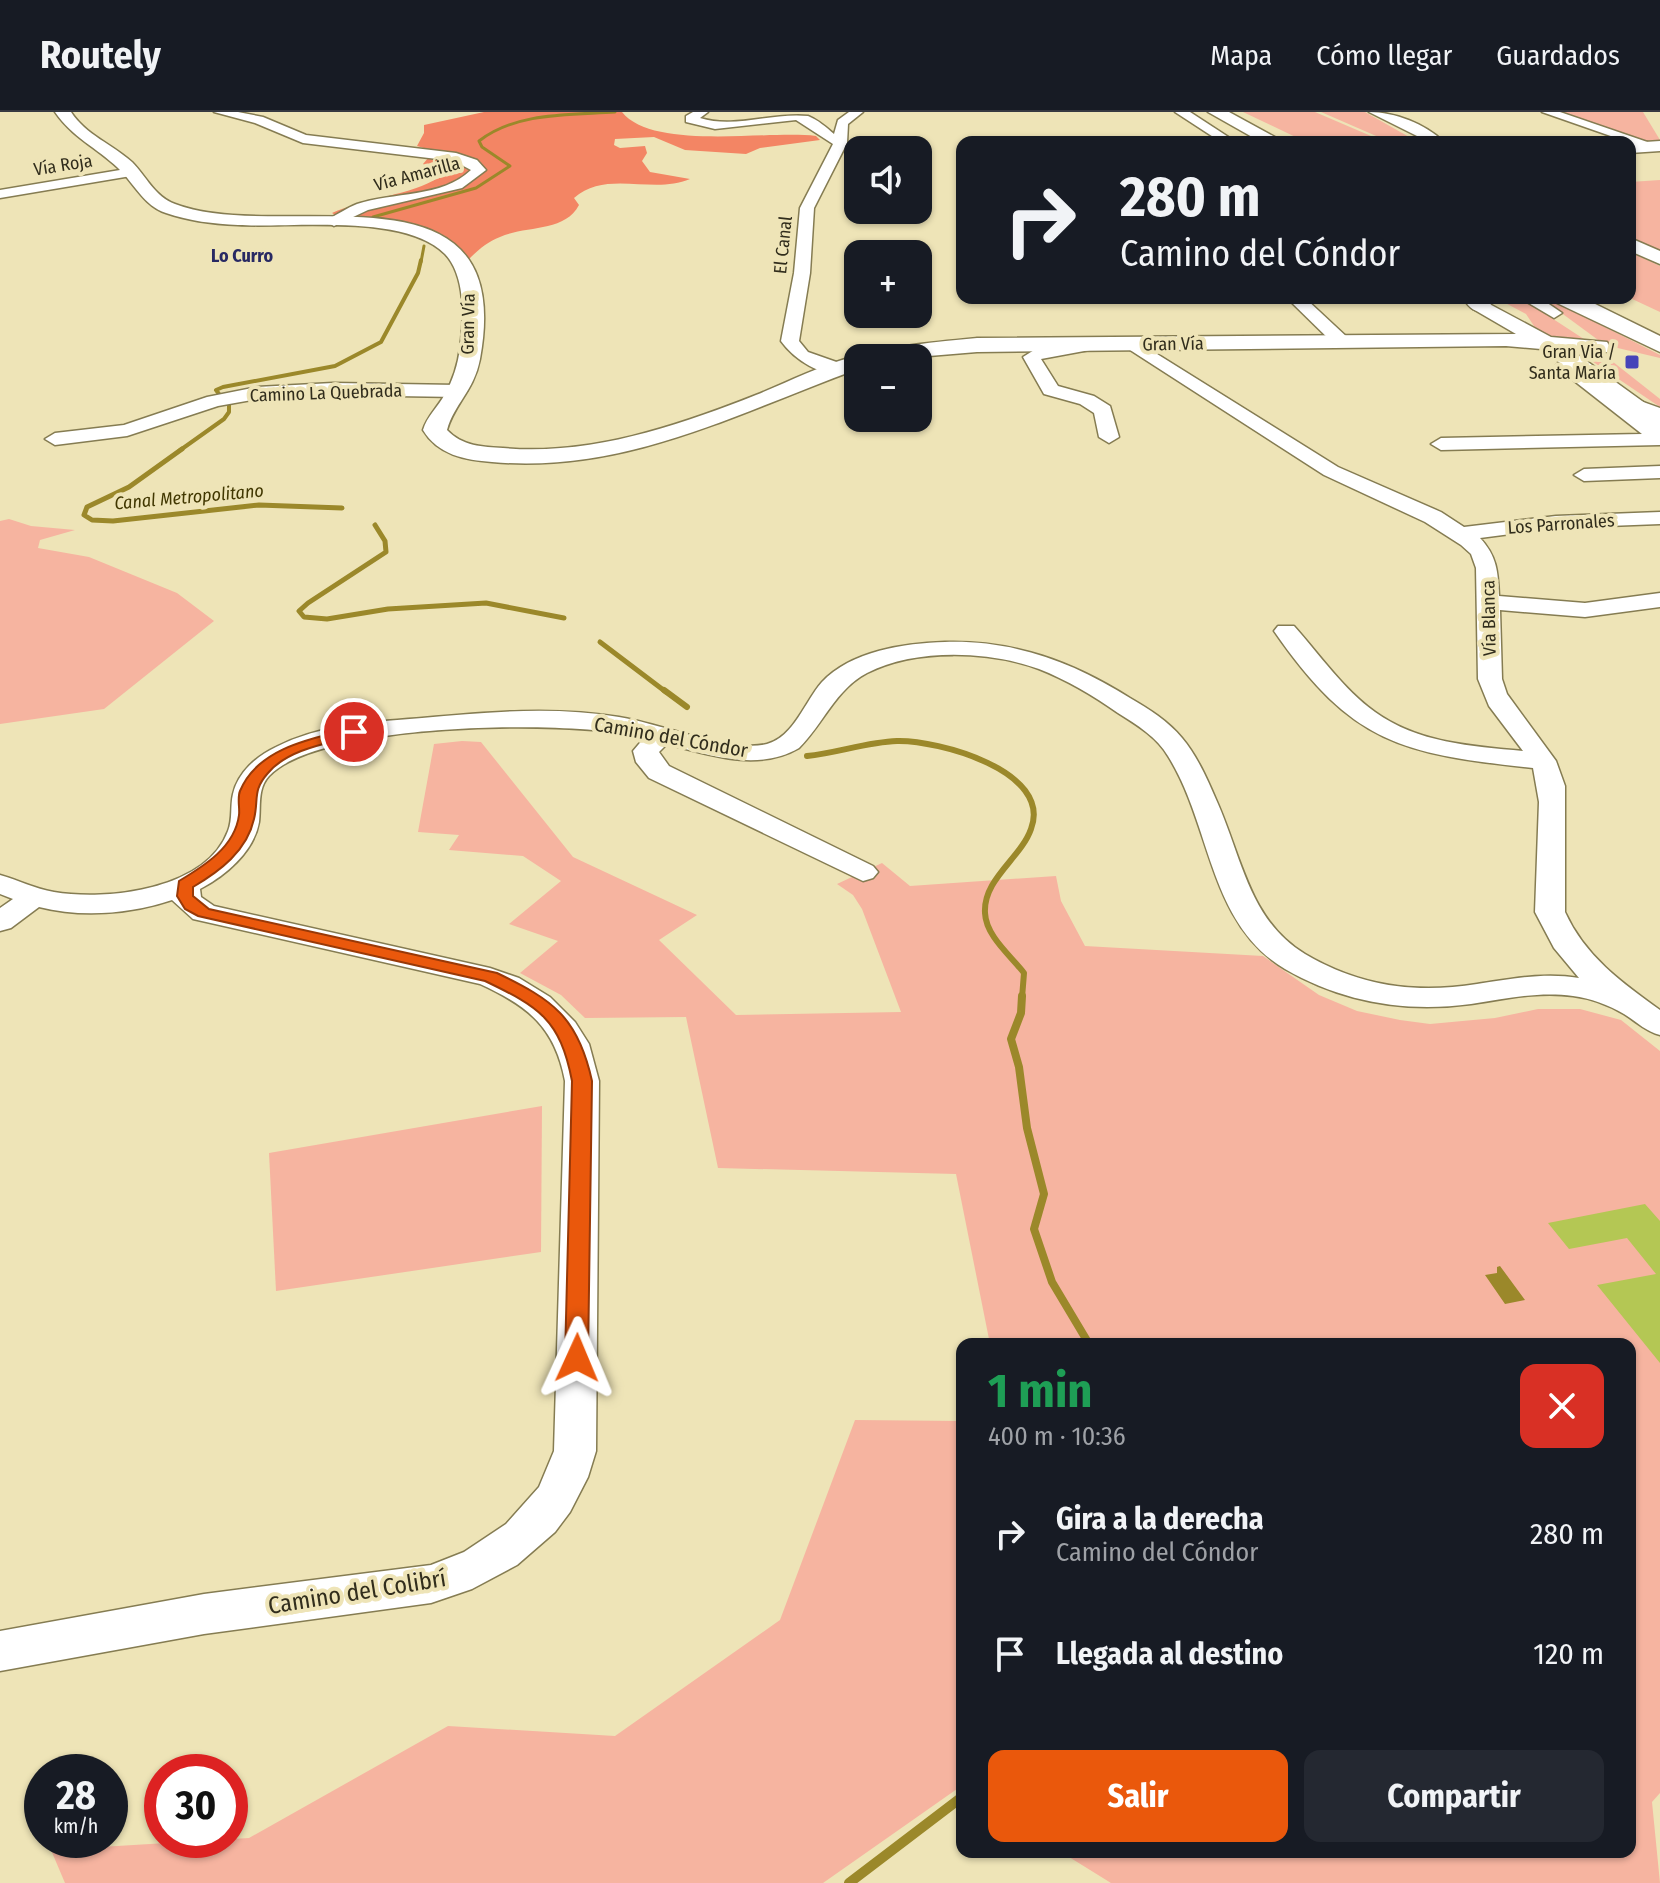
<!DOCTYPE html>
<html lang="es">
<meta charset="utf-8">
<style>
:root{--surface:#171b24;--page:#242831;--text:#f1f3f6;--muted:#9ea1a6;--line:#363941;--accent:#ea580c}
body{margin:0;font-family:"Fira Sans Condensed",sans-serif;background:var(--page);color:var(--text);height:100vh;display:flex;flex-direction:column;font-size:30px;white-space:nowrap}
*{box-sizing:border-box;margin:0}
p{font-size:26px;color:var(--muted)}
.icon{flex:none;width:44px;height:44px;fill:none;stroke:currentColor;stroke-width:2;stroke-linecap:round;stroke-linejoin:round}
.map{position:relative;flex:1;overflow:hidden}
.side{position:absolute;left:956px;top:1226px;width:680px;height:520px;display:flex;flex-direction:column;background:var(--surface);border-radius:16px;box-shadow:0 2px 6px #0004}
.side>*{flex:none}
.banner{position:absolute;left:956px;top:24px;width:680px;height:168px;border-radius:16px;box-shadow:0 2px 6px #0004;background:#171b24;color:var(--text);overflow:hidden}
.buttons{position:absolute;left:844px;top:24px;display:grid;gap:16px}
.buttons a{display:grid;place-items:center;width:88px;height:88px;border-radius:16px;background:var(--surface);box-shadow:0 2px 6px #0004;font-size:40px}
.speed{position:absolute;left:24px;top:1642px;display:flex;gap:16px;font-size:40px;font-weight:700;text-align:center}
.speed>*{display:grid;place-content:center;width:104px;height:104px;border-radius:50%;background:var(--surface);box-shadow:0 2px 6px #0004;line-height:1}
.speed small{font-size:20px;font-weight:400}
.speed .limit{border:12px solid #d22;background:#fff;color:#111}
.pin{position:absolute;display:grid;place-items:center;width:68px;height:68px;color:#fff;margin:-34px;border:4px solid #fff;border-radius:50%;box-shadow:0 2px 8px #0007}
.me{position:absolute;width:88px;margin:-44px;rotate:1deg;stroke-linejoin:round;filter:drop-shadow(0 0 6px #0008)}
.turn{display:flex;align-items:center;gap:28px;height:168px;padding:0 32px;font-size:36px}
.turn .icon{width:104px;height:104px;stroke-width:2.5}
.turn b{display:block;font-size:56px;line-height:68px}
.round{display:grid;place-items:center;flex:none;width:84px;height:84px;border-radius:16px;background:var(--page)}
.headline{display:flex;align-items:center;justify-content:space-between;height:136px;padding:0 32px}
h1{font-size:48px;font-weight:700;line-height:60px;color:#1e9e55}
.cta{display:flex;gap:16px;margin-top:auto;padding:16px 32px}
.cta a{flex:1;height:92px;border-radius:16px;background:var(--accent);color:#fff;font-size:32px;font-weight:700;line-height:92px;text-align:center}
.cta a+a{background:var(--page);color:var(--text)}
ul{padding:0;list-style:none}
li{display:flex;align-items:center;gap:24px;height:120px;padding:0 32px}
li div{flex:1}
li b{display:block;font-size:30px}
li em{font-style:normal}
header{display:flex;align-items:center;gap:48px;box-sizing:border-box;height:112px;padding:0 40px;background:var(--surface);border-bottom:2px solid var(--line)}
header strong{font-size:38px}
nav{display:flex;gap:44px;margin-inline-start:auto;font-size:28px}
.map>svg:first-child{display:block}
.green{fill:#f6b4a0}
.forest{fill:#f38564}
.water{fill:#9b882a}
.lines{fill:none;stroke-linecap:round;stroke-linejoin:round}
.stream-far5{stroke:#9b882a;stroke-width:3}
.stream-far4{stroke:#9b882a;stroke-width:4}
.stream-far3{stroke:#9b882a;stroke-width:5}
.stream-far2{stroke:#9b882a;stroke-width:6}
.stream-far1{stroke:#9b882a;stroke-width:8}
.stream{stroke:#9b882a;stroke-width:10}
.building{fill:#b4c754}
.minor-casing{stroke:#857c52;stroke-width:3}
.major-casing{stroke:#857c52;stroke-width:3}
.highway-casing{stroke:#857c52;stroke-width:3}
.minor{fill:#fff;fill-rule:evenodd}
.major{fill:#fff;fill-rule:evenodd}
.highway{fill:#fff;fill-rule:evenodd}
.route{fill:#ea580c;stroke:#983908;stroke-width:2}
.poi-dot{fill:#4643b9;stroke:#eee4b7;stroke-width:3}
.labels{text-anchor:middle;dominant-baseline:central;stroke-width:8;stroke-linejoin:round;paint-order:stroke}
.far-street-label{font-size:18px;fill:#312d1c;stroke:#eee4b7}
.far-neighbourhood-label{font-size:18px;font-weight:bold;fill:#282963;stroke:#eee4b7}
.far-poi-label{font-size:18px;fill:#312d1c;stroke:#eee4b7;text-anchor:end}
.far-water-label{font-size:18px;font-style:italic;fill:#413701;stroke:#eee4b7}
.street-label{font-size:20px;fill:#312d1c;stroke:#eee4b7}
.near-street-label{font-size:24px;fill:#312d1c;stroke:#eee4b7}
</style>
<header>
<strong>Routely</strong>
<nav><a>Mapa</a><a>Cómo llegar</a><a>Guardados</a></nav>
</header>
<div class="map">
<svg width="1660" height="1771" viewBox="0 0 1660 1771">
<rect width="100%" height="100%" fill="#eee4b7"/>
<g class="green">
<polygon points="1243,0 1315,0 1385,30 1306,30"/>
<polygon points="1321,0 1365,0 1418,30 1390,30"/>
<polygon points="1552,0 1643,0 1660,28 1650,31"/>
<polygon points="1660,68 1660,139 1630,125 1630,70"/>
<polygon points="1630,140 1660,154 1660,200 1630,186"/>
<polygon points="1496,186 1521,186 1590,231 1551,227 1536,217 1526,202"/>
<polygon points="1541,186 1548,186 1660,243 1660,246 1605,233"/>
<polygon points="1574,237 1603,242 1660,287 1660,295"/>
<polygon points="9,407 31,414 75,418 40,428 38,436 89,445 177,481 214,509 104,597 0,612 0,409"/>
<polygon points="462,629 481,630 573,745 697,803 659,828 736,903 901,900 862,797 853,783 837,772 882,751 910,774 1056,764 1061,789 1085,834 1263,844 1319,883 1357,899 1400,908 1430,912 1495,906 1538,897 1580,897 1621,908 1660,939 1660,1681 1652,1690 1660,1771 1111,1771 1061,1740 1630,1740 1630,1232 990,1232 956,1062 718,1056 686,905 585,906 561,883 520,861 558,829 509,812 561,769 523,744 449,738 459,723 418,720 434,632"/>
<polygon points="542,994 541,1140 276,1179 269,1041"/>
<polygon points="855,1308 962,1309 962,1679 957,1677 823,1771 65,1771 51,1738 249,1726 448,1614 615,1624 780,1508"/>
</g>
<path class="forest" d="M484,0h138c31,39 145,18 194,24l4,4 -60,8 -14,6 -61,-4 -31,-13 -39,2 -1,6 6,3 25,-2 2,7 -5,8 8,11 40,7c-37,16 -84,-10 -116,19l5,7c-15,28 -53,20 -79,32 -13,5 -22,13 -31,22l-24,-23 -30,-11 -78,-9 -5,-3c30,-14 83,-19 105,-35l-14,-14 11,-13 -17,-5 7,-13v-8z"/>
<polygon class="water" points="1500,1154 1525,1188 1505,1192 1485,1163 1497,1161 1497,1155"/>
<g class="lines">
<g class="stream-far5">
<path d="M387,108l-14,-3 103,-29 34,-22 -28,-19 -3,-6c37,-29 91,-26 136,-29"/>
<polyline points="421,150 424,134"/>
</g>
<g class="stream-far4">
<polyline points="222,286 216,278 223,275 335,254 381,230 418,161 421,148"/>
<polyline points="179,339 224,307 229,300 229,291"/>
</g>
<g class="stream-far3">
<polyline points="182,337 129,375 87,395 84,403 92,408 113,409 259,393 342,396"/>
<polyline points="375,413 385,429 386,440 308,491 299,499 304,505 327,507 388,497 486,491 564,506"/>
<polyline points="600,530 666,580"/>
</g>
<g class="stream-far2">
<polyline points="664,578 687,595"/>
<path d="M807,644c30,-3 60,-14 90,-15 41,-1 156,30 134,88 -10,29 -48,50 -46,84 1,23 25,42 39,60l-2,25"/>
</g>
<polyline class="stream-far1" points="1022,884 1021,901 1011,927 1019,955 1027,1016 1044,1082 1034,1117 1052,1170 1089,1232"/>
<polyline class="stream" points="849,1771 962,1685"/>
</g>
<polygon class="building" points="1645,1092 1660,1109 1660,1251 1597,1173 1656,1162 1627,1126 1569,1137 1548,1111"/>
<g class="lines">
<g class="minor-casing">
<g id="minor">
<path d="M214,0h24l25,5 43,18 150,18 21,7 9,10 -24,18 -94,22 -34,16 -7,-4 2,-3c9,-5 18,-11 28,-15 36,-12 85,-6 114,-34l-17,-9 -151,-18 -48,-20z"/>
<path d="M693,0h15l-8,6c35,11 73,-6 108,-2 10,4 18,11 26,18l4,-14 11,-8h14l-15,12 -1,19 -33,65 -4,65 -11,68 9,11 37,13 3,4 -3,4c-23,5 -51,-14 -64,-32l13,-68 6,-65 33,-64 -37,-24 -81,9 -29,-7v-6z"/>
<polygon points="1175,0 1190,0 1236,30 1221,30"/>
<path d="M1369,0c26,0 56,12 75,30h-15z"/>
<polygon points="1542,0 1560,0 1659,34 1648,37"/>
<polygon points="132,56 137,57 137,63 0,86 0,78"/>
<polygon points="1287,186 1305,186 1348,226 1351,230 1348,234 1336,234"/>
<polygon points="1520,186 1540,186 1562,201 1554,206"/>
<path d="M1133,227l205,128 103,45 23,15 92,-11 104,-4v12l-104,4 -76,10c17,18 18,34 19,58l86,7 75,-10v14l-75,10 -85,-7 2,69 5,15 49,67 9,25v126c20,44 56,70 95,98v25c-15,-4 -23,-13 -36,-21 -15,-9 -34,-16 -51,-18 -35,-5 -68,3 -102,8 -65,9 -129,-2 -186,-35 -77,-46 -73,-143 -117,-213 -11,-19 -31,-31 -50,-43 -24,-17 -51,-33 -79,-44 -50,-18 -123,-21 -172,4 -32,17 -43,50 -68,75 -41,24 -90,7 -132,-4l-8,8 10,14 204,100 5,6 -5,6 -10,3 -214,-103 -13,-16 -3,-11 11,-13 -7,-2c-72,-16 -317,-14 -368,40 -12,13 -8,31 -10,46 -5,30 -34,54 -59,67l1,8 13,9 276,62 29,10 31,19 25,25 14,22 10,37 -3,370 -8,26 -18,35 -15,20 -38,33 -45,24 -41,14 -227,31 -204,37v-40l204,-37 227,-29 33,-13 42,-28 33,-37 15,-36 11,-370c-10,-54 -37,-75 -85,-97l-287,-65 -21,-19c-42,14 -90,18 -133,7l-28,21 -11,3v-23l13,-9 -13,-5v-19c18,5 35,14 54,17 53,9 152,-2 174,-61 5,-12 2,-25 5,-37 5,-22 24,-38 43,-47 45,-23 97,-25 146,-29 66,-6 132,-12 197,-1 40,6 111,36 148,27 27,-7 38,-43 55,-62 29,-31 83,-39 123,-40 69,-2 128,20 185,56 19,11 38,23 52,40 16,19 26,43 36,66 24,55 32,117 87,150 54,32 110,40 172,30 34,-5 67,-12 102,-6l-25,-30 -19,-36 4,-110 -6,-34c-131,-14 -181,-24 -259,-137l4,-5h16c26,29 49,63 81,86 43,31 96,34 148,39l-34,-45 -11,-27 -2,-111 -5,-14 -10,-9 -36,-23 -101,-47 -197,-127 -3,-4z"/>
<polygon points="1089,228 1098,233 1095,237 1041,247 1058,274 1094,284 1110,294 1119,325 1109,331 1099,325 1094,301 1080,292 1044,282 1023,245 1039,235"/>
<polygon points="1565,248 1571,249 1660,317 1660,333 1441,338 1431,332 1441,326 1642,322 1559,257 1556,253"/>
<polygon points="333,271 458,273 467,279 458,285 333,283 257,287 218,294 127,324 55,333 45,327 55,321 124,313 207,285 257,275"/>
<polygon points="1660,354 1660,366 1584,369 1574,363 1584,357"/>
</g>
</g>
<g class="major-casing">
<g id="major">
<path d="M55,0h16c15,23 41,32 61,50 14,14 23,35 43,42 108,41 343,-53 305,155 -6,32 -26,45 -33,71 15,16 36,17 56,18 86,8 175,-22 253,-53 32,-13 63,-29 96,-38 40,-11 83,-15 125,-19l539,-4 -43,-25 -3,-4 3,-4 7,-2 71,38 56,5 3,5 -3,5h-33l86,62v18l-8,-2 -111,-81 -35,-3 -529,6 -72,6h-47v11c-121,44 -233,105 -366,93 -27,-2 -54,-7 -69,-32 4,-14 15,-23 22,-36 8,-14 13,-30 15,-46 4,-28 6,-72 -15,-94 -40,-41 -153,-26 -207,-29 -24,-1 -49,-4 -72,-12 -22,-7 -32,-30 -48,-45 -21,-20 -46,-31 -63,-56z"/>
<polygon points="1660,29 1660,39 1630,41 1630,31"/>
<polygon points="1630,126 1660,139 1660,152 1630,139"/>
</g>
</g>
<g class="highway-casing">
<g id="highway">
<polygon points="1208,0 1229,0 1284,30 1261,30"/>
<path d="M1463,186h23l5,7 -3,5c-13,3 -18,-1 -25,-12z"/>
<polygon points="1554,186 1583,186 1660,224 1660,240 1557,191"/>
<polygon points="1632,286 1660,296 1660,313 1623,299 1619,294 1623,289"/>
</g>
</g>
<use href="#minor" class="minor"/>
<use href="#major" class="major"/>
<use href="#highway" class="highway"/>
</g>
<path class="route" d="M354,616l5,1v6c-29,8 -70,13 -91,38 -16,18 -9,26 -14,46 -7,32 -34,52 -61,68v9l16,13 288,64c56,27 81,44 95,108l-4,277 -3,6 -8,2 -8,-2 -4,-6 7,-277c-12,-62 -33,-74 -87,-100l-287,-65 -13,-7 -8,-13 2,-15c25,-15 56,-34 60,-66 1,-7 -2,-17 1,-24 18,-44 74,-53 114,-63z"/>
<rect class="poi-dot" x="1624" y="242" width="16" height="16" rx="4"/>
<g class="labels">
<g class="far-street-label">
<text transform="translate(63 53) rotate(-9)">Vía Roja</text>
<text transform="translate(417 62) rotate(-15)">Vía Amarilla</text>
<text transform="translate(783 133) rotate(-84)">El Canal</text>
<text transform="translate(468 212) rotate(-89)">Gran Vía</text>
<text transform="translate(1173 232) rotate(-1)">Gran Vía</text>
<text transform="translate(326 281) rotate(-2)">Camino La Quebrada</text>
<text transform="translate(1561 412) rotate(-4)">Los Parronales</text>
<text transform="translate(1489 506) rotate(-91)">Vía Blanca</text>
</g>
<g class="far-neighbourhood-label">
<text x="242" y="144">Lo Curro</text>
</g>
<g class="far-poi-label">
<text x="1616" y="240">Gran Via /<tspan x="1616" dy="21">Santa María</tspan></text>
</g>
<g class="far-water-label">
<text transform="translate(189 385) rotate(-5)">Canal Metropolitano</text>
</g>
<g class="street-label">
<text transform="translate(671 625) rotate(10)">Camino del Cóndor</text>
</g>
<g class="near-street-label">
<text transform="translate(357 1480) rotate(-9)">Camino del Colibrí</text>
</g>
</g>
</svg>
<div class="buttons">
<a><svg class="icon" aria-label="sound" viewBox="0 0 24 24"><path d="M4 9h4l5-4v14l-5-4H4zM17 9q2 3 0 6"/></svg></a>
<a>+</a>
<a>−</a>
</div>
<div class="speed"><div>28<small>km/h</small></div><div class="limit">30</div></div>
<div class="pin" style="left:354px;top:620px;background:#d93025"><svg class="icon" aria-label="arrive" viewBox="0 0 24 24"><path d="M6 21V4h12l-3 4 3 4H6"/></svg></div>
<svg class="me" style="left:577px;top:1246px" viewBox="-20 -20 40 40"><path d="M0-17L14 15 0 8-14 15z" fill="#ea580c" stroke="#fff" stroke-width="4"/></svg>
<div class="banner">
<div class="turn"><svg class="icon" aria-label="right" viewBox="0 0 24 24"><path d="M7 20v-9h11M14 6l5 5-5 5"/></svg><div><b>280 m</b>Camino del Cóndor</div></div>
</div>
<section class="side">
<div class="headline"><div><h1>1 min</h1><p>400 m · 10:36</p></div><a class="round" style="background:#d93025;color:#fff"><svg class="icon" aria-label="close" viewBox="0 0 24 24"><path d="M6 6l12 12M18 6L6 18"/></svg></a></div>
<ul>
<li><svg class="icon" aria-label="right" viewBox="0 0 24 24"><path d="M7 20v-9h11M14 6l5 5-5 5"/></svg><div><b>Gira a la derecha</b><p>Camino del Cóndor</p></div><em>280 m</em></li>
<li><svg class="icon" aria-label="arrive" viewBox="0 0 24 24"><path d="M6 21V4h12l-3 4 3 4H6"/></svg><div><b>Llegada al destino</b></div><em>120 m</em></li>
</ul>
<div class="cta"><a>Salir</a><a>Compartir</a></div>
</section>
</div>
